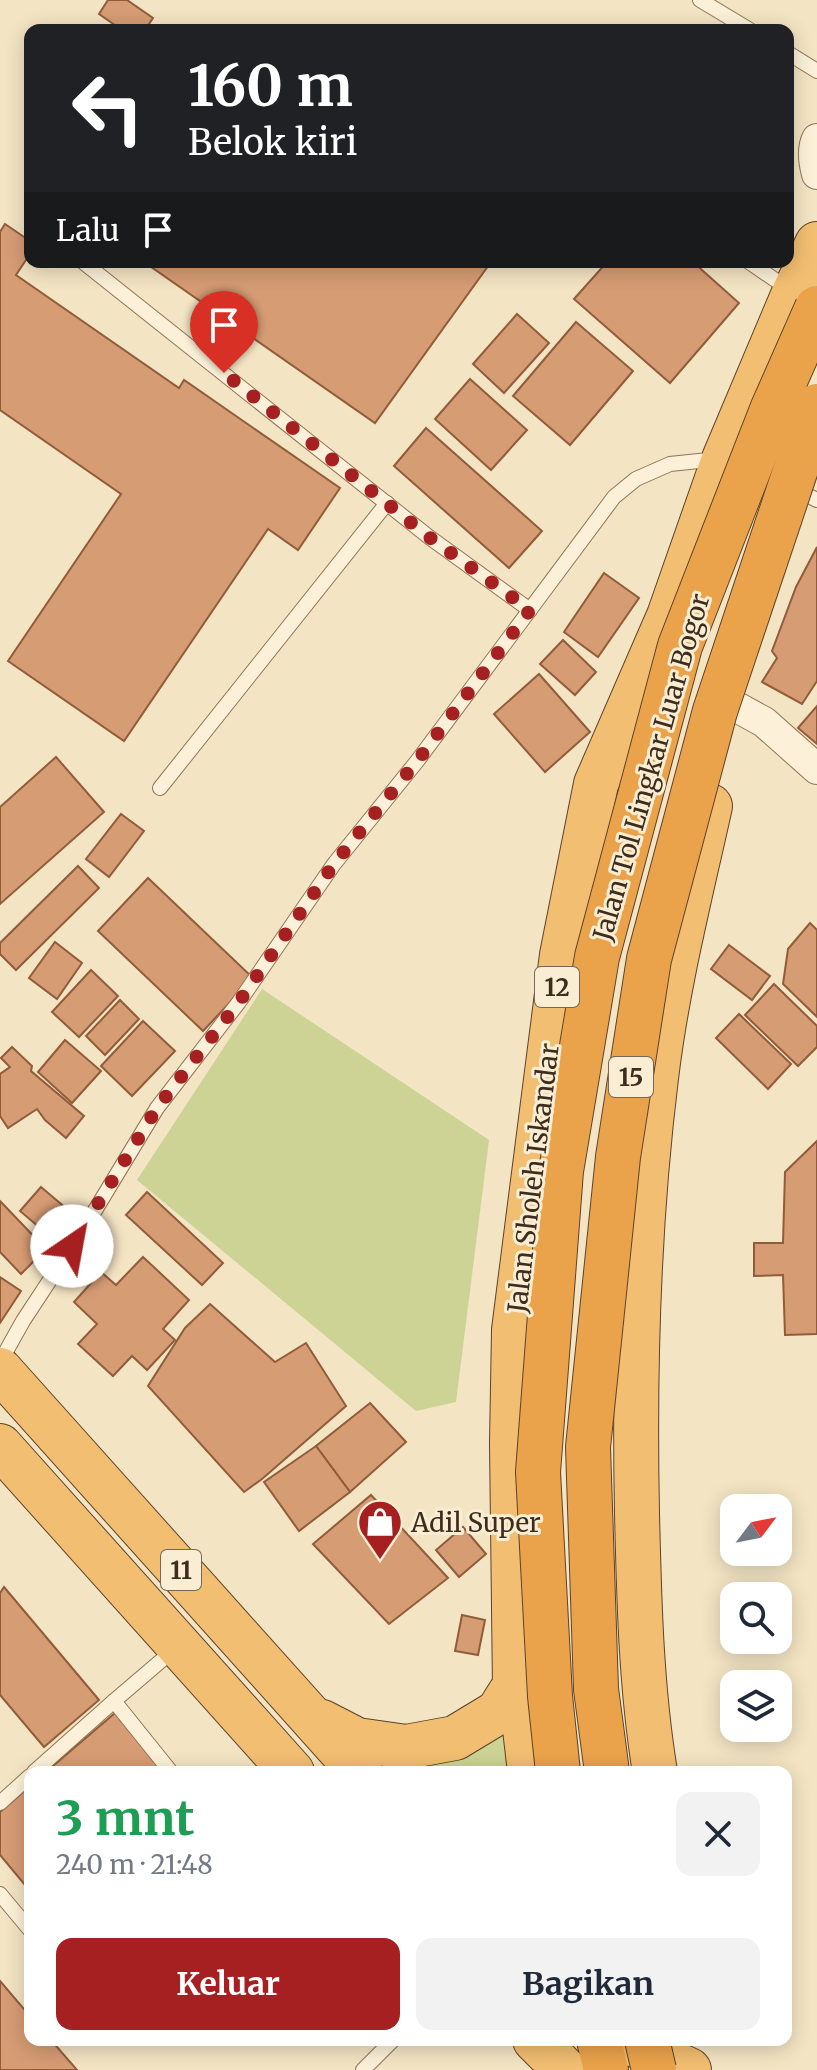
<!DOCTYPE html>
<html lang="id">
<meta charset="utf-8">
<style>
:root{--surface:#fff;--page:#f2f2f3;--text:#1f2937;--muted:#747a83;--accent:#a62022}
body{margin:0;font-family:Merriweather,serif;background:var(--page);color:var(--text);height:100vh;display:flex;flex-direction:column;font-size:30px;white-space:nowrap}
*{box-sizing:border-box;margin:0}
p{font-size:26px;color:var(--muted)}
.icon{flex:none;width:44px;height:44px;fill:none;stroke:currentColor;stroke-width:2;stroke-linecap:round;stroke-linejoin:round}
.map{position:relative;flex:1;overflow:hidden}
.side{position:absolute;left:24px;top:1766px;width:768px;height:280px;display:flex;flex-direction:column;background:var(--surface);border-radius:16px;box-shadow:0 4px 20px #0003}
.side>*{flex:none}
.guide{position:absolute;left:24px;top:24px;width:770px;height:244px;border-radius:16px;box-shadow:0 4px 20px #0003;background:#202124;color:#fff;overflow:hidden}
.needle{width:52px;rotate:58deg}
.buttons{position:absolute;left:720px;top:1494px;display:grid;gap:16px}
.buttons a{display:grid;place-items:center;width:72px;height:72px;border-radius:16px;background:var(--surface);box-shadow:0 4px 20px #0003;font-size:40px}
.pin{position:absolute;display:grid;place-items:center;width:68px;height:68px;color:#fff;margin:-82px -34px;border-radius:50% 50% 50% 0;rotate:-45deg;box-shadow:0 0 8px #0007}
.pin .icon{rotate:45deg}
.me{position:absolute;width:88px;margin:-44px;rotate:33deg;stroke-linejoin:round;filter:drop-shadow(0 0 6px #0008)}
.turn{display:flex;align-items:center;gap:28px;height:168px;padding:0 32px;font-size:36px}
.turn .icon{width:104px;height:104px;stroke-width:2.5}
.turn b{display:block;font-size:56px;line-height:68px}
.then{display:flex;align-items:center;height:76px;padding:0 32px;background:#0003;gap:16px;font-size:30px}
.round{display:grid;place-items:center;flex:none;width:84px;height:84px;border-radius:16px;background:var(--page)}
.headline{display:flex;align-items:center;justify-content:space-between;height:136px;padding:0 32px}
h1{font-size:48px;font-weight:700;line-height:60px;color:#1e9e55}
.cta{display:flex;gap:16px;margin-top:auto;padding:16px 32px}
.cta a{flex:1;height:92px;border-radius:16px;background:var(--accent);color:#fff;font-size:32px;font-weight:700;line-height:92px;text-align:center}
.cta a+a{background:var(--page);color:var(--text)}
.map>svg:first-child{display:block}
.green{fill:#ccd395}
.building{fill:#d69c74;stroke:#925c3a;stroke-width:2}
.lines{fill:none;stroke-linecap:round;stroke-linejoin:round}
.service-casing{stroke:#907557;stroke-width:16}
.minor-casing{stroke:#907557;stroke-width:32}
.trunk-casing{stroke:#5d422c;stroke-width:46}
.motorway-casing{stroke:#5d422c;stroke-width:46}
.service{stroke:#fcf1d8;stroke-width:14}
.minor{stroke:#fcf1d8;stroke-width:30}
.trunk{stroke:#f2be71;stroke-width:44}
.motorway{stroke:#eba34b;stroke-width:44}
.motorway-bridge-casing{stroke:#5d422c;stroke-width:46;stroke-linecap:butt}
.motorway-bridge{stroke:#eba34b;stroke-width:44}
.route{stroke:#a62022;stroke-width:14;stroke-dasharray:0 25.2}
.labels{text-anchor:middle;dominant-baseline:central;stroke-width:6;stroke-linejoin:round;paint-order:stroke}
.shield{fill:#f9eed4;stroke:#766754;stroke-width:2}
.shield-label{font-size:24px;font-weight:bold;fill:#3e2d1d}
.street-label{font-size:26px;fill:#3e2d1d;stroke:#f9eed4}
.poi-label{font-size:26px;fill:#3e2d1d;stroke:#f9eed4;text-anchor:start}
</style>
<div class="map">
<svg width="817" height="2070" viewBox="0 0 817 2070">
<rect width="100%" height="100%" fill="#f3e4c3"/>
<g class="green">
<polygon points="262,989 489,1140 456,1402 416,1411 137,1180"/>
<polygon points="497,1712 530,1772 361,1772"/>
</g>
<g class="building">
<polygon points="108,0 127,0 153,18 145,30 122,30 99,14"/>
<polygon points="5,224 30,241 30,254 16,275 179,388 184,380 340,488 298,550 268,529 124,741 8,661 121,494 0,410 0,232"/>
<polygon points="144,262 491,262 375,423"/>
<polygon points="607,262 693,262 739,303 670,383 574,299"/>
<polygon points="517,314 549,343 504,393 473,364"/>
<polygon points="576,322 633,371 570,445 513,396"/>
<polygon points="470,379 527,430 491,470 435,419"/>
<polygon points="426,428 542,531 509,568 394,466"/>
<polygon points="817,547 817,681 802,704 762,682 777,658 772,651 796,587"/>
<polygon points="604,573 639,598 598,657 564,632"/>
<polygon points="563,640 596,672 575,695 540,664"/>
<polygon points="539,674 590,732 545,772 494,714"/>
<polygon points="817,706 817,744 798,728"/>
<polygon points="56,757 104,812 0,904 0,807"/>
<polygon points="121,814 144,831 109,877 86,859"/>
<polygon points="78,866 99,888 16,970 0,954 0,943"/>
<polygon points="148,878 253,978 203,1031 98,931"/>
<polygon points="810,923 817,930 817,1017 783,984 788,949"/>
<polygon points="55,942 82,963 57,999 29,978"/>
<polygon points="729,945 770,976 752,1000 711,969"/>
<polygon points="91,970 118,996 79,1037 52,1012"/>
<polygon points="774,984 817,1026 817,1047 798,1066 745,1015"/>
<polygon points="120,1000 139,1019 105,1055 86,1036"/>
<polygon points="739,1014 791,1064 768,1089 716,1038"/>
<polygon points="143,1021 175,1051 132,1096 101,1066"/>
<polygon points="65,1040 101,1071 72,1103 38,1072"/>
<polygon points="12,1047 32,1066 31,1071 84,1116 66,1138 45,1120 37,1109 8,1128 0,1116 0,1074 10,1067 1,1058"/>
<polygon points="817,1141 817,1334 785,1335 783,1275 754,1276 754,1243 783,1243 785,1172"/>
<polygon points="41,1187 80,1220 59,1244 20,1211"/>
<polygon points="147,1192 223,1263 202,1285 126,1215"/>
<polygon points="0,1201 46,1249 21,1274 0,1252"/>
<polygon points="143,1257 189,1300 163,1329 175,1340 147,1370 132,1356 113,1376 78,1344 97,1324 74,1302 101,1272 116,1285"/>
<polygon points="0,1277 21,1291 0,1323"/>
<polygon points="210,1304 275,1362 306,1343 346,1406 262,1479 244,1492 148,1386 185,1328"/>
<polygon points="370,1403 406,1442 350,1492 316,1446"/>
<polygon points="316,1446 350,1492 299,1531 264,1482"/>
<polygon points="371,1495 448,1578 389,1624 313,1544"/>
<polygon points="463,1527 486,1554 459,1577 436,1550"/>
<polygon points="4,1587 99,1700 44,1747 0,1695 0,1593"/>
<polygon points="462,1615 485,1620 478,1655 455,1651"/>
<polygon points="115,1713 165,1772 46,1772"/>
<polygon points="30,1786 30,1891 0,1855 0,1812"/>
<polygon points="0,1981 30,2016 30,2040 51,2040 77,2070 0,2070"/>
</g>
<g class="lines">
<g class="service-casing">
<g id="service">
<polyline points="700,0 750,30"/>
<polyline points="788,53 817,71"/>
<polyline points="83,262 429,537 530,610"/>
<polyline points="749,262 790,290"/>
<polyline points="807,495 817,500"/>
<polyline points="160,788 387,503"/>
<polyline points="0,1362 23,1321 88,1222 157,1108 239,1002 334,864 418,760 614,497 636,479 670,464 718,459"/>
<polyline points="114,1701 171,1772"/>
<polyline points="34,1772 114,1701 176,1648"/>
<polyline points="0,1803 30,1776"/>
<polyline points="0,1894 30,1930"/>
<polyline points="363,2070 393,2040"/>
</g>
</g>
<g class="minor-casing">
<g id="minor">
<path d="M817,139c-5,10 -3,24 0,35"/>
<polyline points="733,705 764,722 817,769"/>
</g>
</g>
<g class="trunk-casing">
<g id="trunk">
<polyline points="0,1370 360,1772"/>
<polyline points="0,1446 292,1772"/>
<polyline points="322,1722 357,1740 406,1747 455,1738 498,1712 510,1693 515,1690"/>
<polyline points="530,1772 522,1703 515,1690 512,1443 514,1330 562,955 596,784 669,616 724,459 794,293 817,244"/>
<path d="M655,1772c-14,-85 -16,-173 -18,-259 -3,-145 1,-291 19,-435 11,-92 34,-182 54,-272"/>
<polyline points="535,2040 565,2070"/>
<polyline points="625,2040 689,2070"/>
</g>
</g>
<g class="motorway-casing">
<polyline id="motorway" points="599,2040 606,2070"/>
</g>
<use href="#service" class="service"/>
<use href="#minor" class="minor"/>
<use href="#trunk" class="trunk"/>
<use href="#motorway" class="motorway"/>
<g class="motorway-bridge-casing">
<g id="motorway-bridge">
<polyline points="558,1772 550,1696 538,1472 561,1171 597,957 680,646 772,410 817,308"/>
<polyline points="607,1772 596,1689 588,1447 618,1157 649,959 715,711 817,406"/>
<polyline points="647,2040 654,2070"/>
</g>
</g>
<use href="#motorway-bridge" class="motorway-bridge"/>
</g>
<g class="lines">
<polyline class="route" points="72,1246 157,1108 239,1002 334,864 418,760 530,610 429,537 224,373"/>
</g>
<defs>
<g id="shop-pin" transform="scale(2.3)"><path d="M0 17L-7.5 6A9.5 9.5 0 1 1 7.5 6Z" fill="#a62022" stroke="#f9eed4"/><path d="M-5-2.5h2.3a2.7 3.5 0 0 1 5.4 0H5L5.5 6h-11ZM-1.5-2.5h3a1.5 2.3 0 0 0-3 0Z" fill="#fff"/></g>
</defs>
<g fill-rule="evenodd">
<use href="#shop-pin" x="380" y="1522"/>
</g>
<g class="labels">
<g class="shield">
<rect x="535" y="967" width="44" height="40" rx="6"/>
<rect x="609" y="1057" width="44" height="40" rx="6"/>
<rect x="161" y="1550" width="40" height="40" rx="6"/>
</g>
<g class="shield-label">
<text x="557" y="987">12</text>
<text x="631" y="1077">15</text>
<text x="181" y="1570">11</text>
</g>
<g class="street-label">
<text transform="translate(651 767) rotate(-74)">Jalan Tol Lingkar Luar Bogor</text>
<text transform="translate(533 1178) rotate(-83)">Jalan Sholeh Iskandar</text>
</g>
<g class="poi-label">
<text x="411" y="1522">Adil Super</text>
</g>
</g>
</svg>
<div class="buttons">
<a><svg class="needle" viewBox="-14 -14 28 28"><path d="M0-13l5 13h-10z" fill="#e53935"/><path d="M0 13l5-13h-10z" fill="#747a83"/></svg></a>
<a><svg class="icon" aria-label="search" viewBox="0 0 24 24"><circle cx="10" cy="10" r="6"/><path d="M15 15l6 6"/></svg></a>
<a><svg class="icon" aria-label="layers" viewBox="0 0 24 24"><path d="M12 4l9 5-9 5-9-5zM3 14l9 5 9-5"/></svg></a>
</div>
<div class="pin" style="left:224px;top:373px;background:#d93025"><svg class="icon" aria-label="arrive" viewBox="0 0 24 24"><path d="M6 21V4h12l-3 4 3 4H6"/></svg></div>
<svg class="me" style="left:72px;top:1246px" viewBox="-20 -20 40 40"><circle r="19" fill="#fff"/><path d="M0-13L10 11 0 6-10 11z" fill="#a62022"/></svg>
<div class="guide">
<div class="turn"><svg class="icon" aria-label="left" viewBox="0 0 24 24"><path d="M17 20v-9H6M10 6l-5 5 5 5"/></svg><div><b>160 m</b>Belok kiri</div></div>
<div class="then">Lalu<svg class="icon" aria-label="arrive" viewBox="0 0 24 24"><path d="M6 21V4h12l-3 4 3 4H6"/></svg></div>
</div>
<section class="side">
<div class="headline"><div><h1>3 mnt</h1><p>240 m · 21:48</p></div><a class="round"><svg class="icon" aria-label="close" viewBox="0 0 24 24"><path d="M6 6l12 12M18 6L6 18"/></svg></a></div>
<div class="cta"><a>Keluar</a><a>Bagikan</a></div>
</section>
</div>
